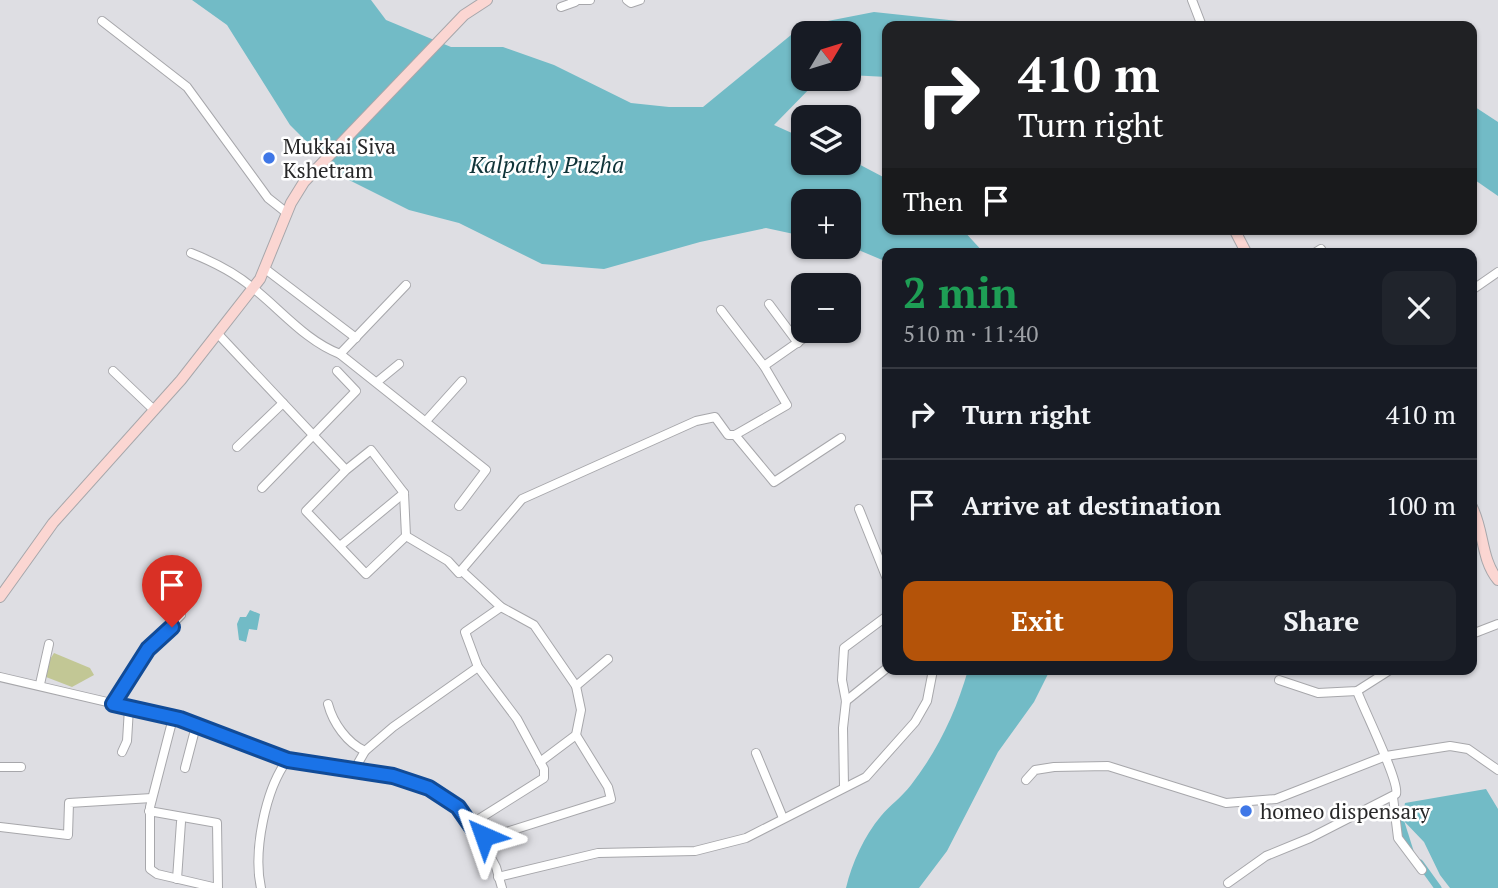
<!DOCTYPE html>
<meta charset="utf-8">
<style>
:root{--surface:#171b24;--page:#20242c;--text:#f1f3f6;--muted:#9ea1a6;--line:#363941;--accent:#b45309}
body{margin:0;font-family:"PT Serif",serif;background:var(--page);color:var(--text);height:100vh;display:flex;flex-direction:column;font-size:26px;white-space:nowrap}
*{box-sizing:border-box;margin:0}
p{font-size:23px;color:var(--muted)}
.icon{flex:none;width:38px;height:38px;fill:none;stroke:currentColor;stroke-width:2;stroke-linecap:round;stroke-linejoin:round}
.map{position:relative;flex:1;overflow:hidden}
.sheet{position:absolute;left:882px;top:248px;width:595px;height:427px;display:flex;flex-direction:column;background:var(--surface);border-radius:14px;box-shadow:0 2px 5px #0004}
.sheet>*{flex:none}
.banner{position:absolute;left:882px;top:21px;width:595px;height:214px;border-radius:14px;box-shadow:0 2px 5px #0004;background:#202124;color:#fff;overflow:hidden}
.needle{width:46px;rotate:52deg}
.fabs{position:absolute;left:791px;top:21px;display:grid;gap:14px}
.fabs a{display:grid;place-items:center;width:70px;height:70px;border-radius:14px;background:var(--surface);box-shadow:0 2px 5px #0004;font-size:35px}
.pin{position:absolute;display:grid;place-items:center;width:60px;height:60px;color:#fff;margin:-72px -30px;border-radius:50% 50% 50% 0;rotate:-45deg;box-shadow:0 0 7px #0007}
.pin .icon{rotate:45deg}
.me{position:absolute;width:77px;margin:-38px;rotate:317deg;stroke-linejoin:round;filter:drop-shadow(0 0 5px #0008)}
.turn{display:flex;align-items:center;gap:24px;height:147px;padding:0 21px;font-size:32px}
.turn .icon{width:91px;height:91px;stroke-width:2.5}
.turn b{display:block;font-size:49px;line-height:60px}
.then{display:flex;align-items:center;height:66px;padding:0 21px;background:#0003;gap:14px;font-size:26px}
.round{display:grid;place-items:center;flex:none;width:74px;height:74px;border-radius:14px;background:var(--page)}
.headline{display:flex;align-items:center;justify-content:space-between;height:119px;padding:0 21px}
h1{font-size:42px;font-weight:700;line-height:52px;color:#1e9e55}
.primary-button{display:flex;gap:14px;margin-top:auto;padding:14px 21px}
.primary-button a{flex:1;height:80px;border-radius:14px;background:var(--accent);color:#fff;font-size:28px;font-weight:700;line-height:80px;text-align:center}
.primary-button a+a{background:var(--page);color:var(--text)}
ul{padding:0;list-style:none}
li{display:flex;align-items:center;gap:21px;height:91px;padding:0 21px;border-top:2px solid var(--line)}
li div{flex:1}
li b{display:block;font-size:26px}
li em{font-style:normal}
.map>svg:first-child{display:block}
.green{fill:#c2c795}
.water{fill:#72bbc6}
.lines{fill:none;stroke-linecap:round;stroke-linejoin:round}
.canal{stroke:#72bbc6;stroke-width:7}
.street-casing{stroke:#a7a7ab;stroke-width:10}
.secondary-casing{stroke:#a7a7ab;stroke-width:12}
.street{stroke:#fff;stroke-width:8}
.secondary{stroke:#fbd6d2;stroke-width:10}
.route-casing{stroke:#114b97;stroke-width:18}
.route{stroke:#1a73e8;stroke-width:12}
.poi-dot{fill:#3f77e7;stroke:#fff;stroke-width:2.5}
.labels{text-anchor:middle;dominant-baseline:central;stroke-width:5;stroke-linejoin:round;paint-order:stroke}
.poi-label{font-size:21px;fill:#282829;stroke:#fff;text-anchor:start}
.water-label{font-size:23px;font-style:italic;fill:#103439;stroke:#fff}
</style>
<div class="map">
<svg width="1498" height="888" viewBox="0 0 1498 888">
<rect width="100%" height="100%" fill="#dedee3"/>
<polygon class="green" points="54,653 90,668 94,675 72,687 46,677 49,661"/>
<g class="water">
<polygon points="192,0 371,0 386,20 451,47 503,47 554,65 631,103 669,107 703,107 802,26 874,12 1005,26 887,26 887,77 849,75 849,33 803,33 803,79 819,79 774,125 803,138 803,163 849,163 849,159 887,179 887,229 962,229 985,254 887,254 887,262 849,246 849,201 803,201 803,236 766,228 700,242 604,269 542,264 459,223 409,210 341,176 290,125 227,25"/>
<polygon points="1472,105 1498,122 1498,196 1472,178"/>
<polygon points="250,610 260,614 257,630 249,629 246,642 239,640 237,624 240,617 246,617"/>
<path d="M968,670h82l-16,32 -36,50 -51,99 -28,37h-73c6,-25 18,-52 35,-72 9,-11 21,-19 30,-31 27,-35 45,-73 57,-115z"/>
<polygon points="1486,789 1498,809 1498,888 1450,888 1440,875 1424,842 1402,819 1405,803"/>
</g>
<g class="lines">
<g class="canal">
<polyline points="1398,813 1410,851"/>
<polyline points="1420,863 1438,888"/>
</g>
<g class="street-casing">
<g id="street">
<polyline points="572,0 590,0"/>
<polyline points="627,0 631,3 640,0"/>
<polyline points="1192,0 1202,26"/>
<polyline points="561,7 575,2"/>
<polyline points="102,21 187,87 268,198 287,213"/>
<path d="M191,253c23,9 43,19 62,35 29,23 53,53 87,66l146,116 -27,36"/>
<polyline points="1313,254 1321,249 1324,254"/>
<polyline points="264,268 356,338"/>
<polyline points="1472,290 1498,272"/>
<polyline points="769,304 798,343"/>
<polyline points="219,335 346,470 306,511 366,574 406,536 404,493 371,450 346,470"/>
<polyline points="340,354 406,285"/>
<polyline points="764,366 814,331"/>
<polyline points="113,371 154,410"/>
<polyline points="377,382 399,364"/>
<polyline points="426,421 462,381"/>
<polyline points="735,435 774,482 841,438"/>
<polyline points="237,447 283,403"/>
<polyline points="262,488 356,391 337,371"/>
<polyline points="859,509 887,579"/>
<polyline points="406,536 448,561 459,573 522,499 696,421 715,417 728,435 735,435 787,405 764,366 721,310"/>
<polyline points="340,546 404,493"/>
<polyline points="462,571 501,607 534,625 576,686 581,710 576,735 540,762"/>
<polyline points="1472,634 1498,624"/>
<polyline points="0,677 180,719 288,759 393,776 429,788 458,807 478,833 496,867 502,888"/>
<polyline points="1279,680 1318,693 1357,691 1390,670"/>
<polyline points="40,684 49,644"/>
<polyline points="576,686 608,659"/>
<polyline points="846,701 887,668"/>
<polyline points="113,703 148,649 181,615"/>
<path d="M328,704c5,19 19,39 37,47l-12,21"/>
<polyline points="173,718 150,807 150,869 157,874 217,888"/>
<polyline points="365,751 393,727 478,667"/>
<polyline points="122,752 127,741 129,708"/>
<polyline points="756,753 783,818"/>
<polyline points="0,767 21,767"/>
<polyline points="185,768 196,726"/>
<polyline points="1026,780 1035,770 1054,767 1108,766 1226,803 1276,799 1386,756 1450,746 1468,749 1498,770"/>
<polyline points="844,786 843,728 846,701 842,680 844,648 887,616"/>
<polyline points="1393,797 1398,838 1422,870"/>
<polyline points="149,811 217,823 218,888"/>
<polyline points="471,824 544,778 544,769 517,719 478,667 465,632 501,607"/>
<polyline points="0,827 68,835 69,803 152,798"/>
<polyline points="481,840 611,799 608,787 576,735"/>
<polyline points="498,877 598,853 695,851 746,838 866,777 915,722 927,701 933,670"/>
<polyline points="177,879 181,822"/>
<path d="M1228,883l38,-27 44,-18 86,-44c4,-12 -32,-84 -39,-103"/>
<path d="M261,888c-8,-36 4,-99 27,-129"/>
</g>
</g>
<g class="secondary-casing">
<g id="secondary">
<polyline points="1234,229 1247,254"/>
<path d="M1472,507c12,23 9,53 26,73"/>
<polyline points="0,597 53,523 181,380 260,279 291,203 304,182 464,15 487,0"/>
</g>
</g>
<use href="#street" class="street"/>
<use href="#secondary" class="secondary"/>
</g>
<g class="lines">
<g class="route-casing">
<polyline id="route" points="172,627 148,649 113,704 180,719 288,760 393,776 429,788 458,807 481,840 484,836"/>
</g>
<use href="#route" class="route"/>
</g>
<g class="poi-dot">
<circle cx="269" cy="158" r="7"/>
<circle cx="1246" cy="811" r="7"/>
</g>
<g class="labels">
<g class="poi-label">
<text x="283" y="146">Mukkai Siva<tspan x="283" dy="24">Kshetram</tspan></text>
<text x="1260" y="811">homeo dispensary</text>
</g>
<g class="water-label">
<text x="547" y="164">Kalpathy Puzha</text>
</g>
</g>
</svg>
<div class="fabs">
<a><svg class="needle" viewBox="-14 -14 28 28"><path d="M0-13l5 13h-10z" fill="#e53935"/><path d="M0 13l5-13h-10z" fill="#9ea1a6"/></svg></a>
<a><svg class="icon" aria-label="layers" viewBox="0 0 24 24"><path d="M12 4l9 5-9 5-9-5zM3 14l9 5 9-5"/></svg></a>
<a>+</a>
<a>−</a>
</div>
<div class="pin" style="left:172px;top:627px;background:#d93025"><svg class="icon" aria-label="arrive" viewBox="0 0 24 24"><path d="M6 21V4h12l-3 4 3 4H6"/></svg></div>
<svg class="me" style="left:484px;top:836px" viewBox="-20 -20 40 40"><path d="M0-17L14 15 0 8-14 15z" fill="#1a73e8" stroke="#fff" stroke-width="4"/></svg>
<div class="banner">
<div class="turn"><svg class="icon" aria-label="right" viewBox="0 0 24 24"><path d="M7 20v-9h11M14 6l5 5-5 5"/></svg><div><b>410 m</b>Turn right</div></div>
<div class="then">Then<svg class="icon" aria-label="arrive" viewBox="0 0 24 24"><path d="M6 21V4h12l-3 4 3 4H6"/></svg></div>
</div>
<section class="sheet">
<div class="headline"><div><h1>2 min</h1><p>510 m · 11:40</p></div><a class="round"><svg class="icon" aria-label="close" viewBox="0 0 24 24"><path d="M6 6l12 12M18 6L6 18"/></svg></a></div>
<ul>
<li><svg class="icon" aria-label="right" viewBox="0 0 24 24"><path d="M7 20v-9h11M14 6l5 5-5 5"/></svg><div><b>Turn right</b></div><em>410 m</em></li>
<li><svg class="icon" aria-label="arrive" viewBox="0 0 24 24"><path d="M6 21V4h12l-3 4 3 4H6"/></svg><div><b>Arrive at destination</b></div><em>100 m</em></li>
</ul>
<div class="primary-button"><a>Exit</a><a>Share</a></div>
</section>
</div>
